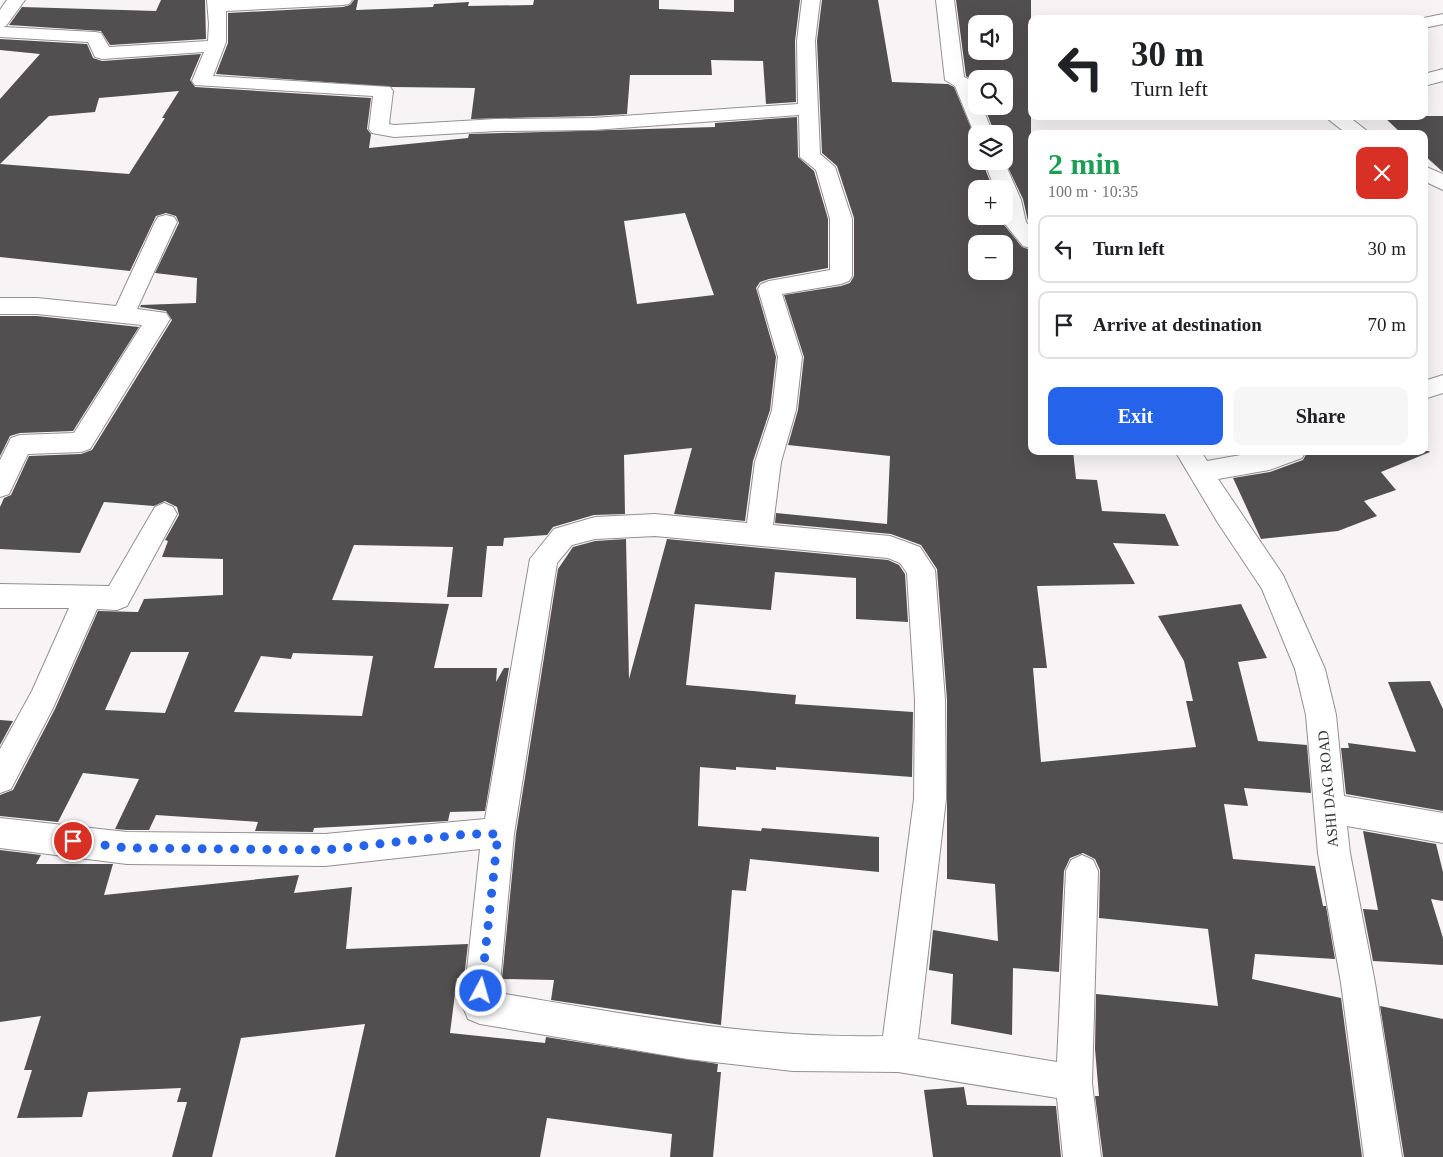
<!DOCTYPE html>
<meta charset="utf-8">
<style>
:root{--surface:#fff;--page:#f6f6f6;--text:#202124;--muted:#757577;--line:#e0e0e0;--accent:#2563eb}
body{margin:0;font-family:"Times New Roman",serif;background:var(--page);color:var(--text);height:100vh;display:flex;flex-direction:column;font-size:19px;white-space:nowrap}
*{box-sizing:border-box;margin:0}
p{font-size:16px;color:var(--muted)}
.icon{flex:none;width:28px;height:28px;fill:none;stroke:currentColor;stroke-width:2;stroke-linecap:round;stroke-linejoin:round}
.map{position:relative;flex:1;overflow:hidden}
.panel{position:absolute;left:1028px;top:130px;width:400px;height:325px;display:flex;flex-direction:column;background:var(--surface);border-radius:10px;box-shadow:0 5px 20px #0002}
.panel>*{flex:none}
.top-card{position:absolute;left:1028px;top:15px;width:400px;height:105px;border-radius:10px;box-shadow:0 5px 20px #0002;background:#fff;color:var(--text);overflow:hidden}
.tools{position:absolute;left:968px;top:15px;display:grid;gap:10px}
.tools a{display:grid;place-items:center;width:45px;height:45px;border-radius:10px;background:var(--surface);box-shadow:0 5px 20px #0002;font-size:25px}
.pin{position:absolute;display:grid;place-items:center;width:42px;height:42px;color:#fff;margin:-21px;border:2px solid #fff;border-radius:50%;box-shadow:0 1px 5px #0007}
.me{position:absolute;width:55px;margin:-28px;rotate:6deg;stroke-linejoin:round;filter:drop-shadow(0 0 4px #0008)}
.turn{display:flex;align-items:center;gap:18px;height:105px;padding:0 20px;font-size:22px}
.turn .icon{width:65px;height:65px;stroke-width:2.5}
.turn b{display:block;font-size:35px;line-height:42px}
.round{display:grid;place-items:center;flex:none;width:52px;height:52px;border-radius:10px;background:var(--page)}
.overview{display:flex;align-items:center;justify-content:space-between;height:85px;padding:0 20px}
h1{font-size:30px;font-weight:700;line-height:38px;color:#1e9e55}
.button{display:flex;gap:10px;margin-top:auto;padding:10px 20px}
.button a{flex:1;height:58px;border-radius:10px;background:var(--accent);color:#fff;font-size:20px;font-weight:700;line-height:58px;text-align:center}
.button a+a{background:var(--page);color:var(--text)}
ul{padding:0;list-style:none}
li{display:flex;align-items:center;gap:15px;height:68px;margin:0 10px 8px;padding:0 10px;border:2px solid var(--line);border-radius:10px}
li div{flex:1}
li b{display:block;font-size:19px}
li em{font-style:normal}
.map>svg:first-child{display:block}
.building{fill:#524f50;fill-rule:evenodd}
.lines{fill:none;stroke-linecap:round;stroke-linejoin:round}
.minor-casing{stroke:#949092;stroke-width:2}
.minor{fill:#fff;fill-rule:evenodd}
.route{stroke:#2563eb;stroke-width:9;stroke-dasharray:0 16.2}
.labels{text-anchor:middle;dominant-baseline:central;stroke-width:5;stroke-linejoin:round;paint-order:stroke}
.street-label{font-size:15px;fill:#343333;stroke:#fff}
</style>
<div class="map">
<svg width="1443" height="1157" viewBox="0 0 1443 1157">
<rect width="100%" height="100%" fill="#f8f4f6"/>
<g class="building">
<polygon points="161,0 205,0 206,39 110,45 101,31 9,25 22,7 156,11"/>
<polygon points="354,0 358,0 356,10 433,7 434,4 469,2 468,6 533,5 534,0 659,0 659,9 734,12 734,0 800,0 795,41 796,102 766,104 763,61 711,60 712,75 630,75 627,114 593,116 471,119 475,88 392,87 216,74 228,43 228,13 343,7 350,5"/>
<path d="M822,0h56l14,82 56,2 6,3 22,53v21h6l11,28h-17v27h27l1,9 18,22 9,3v201h42l3,28 21,1 5,31 63,3 14,32 -66,-3 22,41 -98,2 10,82h-14l8,94 155,-15 -10,-46h7l-9,-40 -26,-45 83,-12 26,54 -29,4 20,79 49,4 4,48 -67,-5 4,18 -24,-2 9,55 82,7 8,40h3l9,53 -80,-5 -3,25 89,19 21,159h-259l-8,-61h4l-4,-47 1,-55 122,12 -10,-77 -109,-11 1,-48 -5,-11 -12,-6 -13,5 -6,13 -5,101 -46,-4 -1,67 -61,-11 2,-50 -24,-4 4,-40 65,11 -3,-57 -48,-5v-179l-10,-131 -16,-24 -30,-11 -116,-11 1,-10 111,11 3,-68 -102,-11 10,-35 6,-53 -20,-62 57,-9 9,-3 4,-7v-58l-17,-52 -15,-13 -5,-112zM976,244h28v27h-28z"/>
<path d="M956,0h75v225l-3,-4 -5,-22 -19,-40v-25h-9l-11,-28h20v-27h-28v9l-3,-7 -7,-5zM976,24h28v27h-28z"/>
<path d="M0,39l87,5 6,14 9,3 99,-7 -11,26 5,7 176,11 -4,31 4,5 -2,14 99,-10 1,-4 246,-7v-4l82,-6 1,40 16,14 14,48v49l-59,11 -9,3 -4,6 20,69 -6,53 -17,51 -8,60 -71,-7 18,-66 -68,7 1,59 -31,1 -41,12 -6,8 -43,3 -1,8h-16l-5,51h-35l6,-50 -99,-2 -22,55 117,4 -15,64h63l-1,14 8,-14h5l-24,143 -35,1 -2,9 -134,7 -1,4 -58,-1 3,-9 -102,-7 -7,15h-22l-12,-1 24,-50 -56,-6 -25,49 -58,-6v-21l13,-5 42,-81 43,-98 40,1 6,-13 79,-4v-36l-61,-2 6,-16 -3,-1 14,-25 -2,-8 -12,-6 -11,5 -50,-4 -24,51 -80,-4v-42l4,-9 7,-3 18,-39 52,-2 11,-4 80,-130 -6,-9 -26,-4 1,-2 55,-2 1,-25 -42,-5 24,-50 -3,-7 -10,-3 -10,3 -26,55 -130,-14v-93l129,10 36,-56h-3l17,-27 -80,7 -4,14 -46,4 -49,48v-65l40,-45 -40,-4zM685,213l29,82 -77,9 -13,-83zM131,652h58l-24,61 -60,-3zM293,653l80,3 -11,60 -128,-4 27,-56 30,3z"/>
<polygon points="1383,116 1443,116 1443,172 1424,155 1424,134 1402,134"/>
<polygon points="0,316 37,316 139,327 73,431 20,433 10,436 0,456"/>
<polygon points="1308,451 1429,451 1430,452 1381,472 1396,490 1364,501 1377,516 1338,531 1261,539 1233,478 1270,472 1303,460"/>
<polygon points="626,539 629,679 667,539 888,560 899,565 905,574 908,622 856,619 856,578 775,572 771,610 695,604 686,685 796,695 795,704 913,712 912,777 776,767 776,770 736,767 736,770 700,767 698,826 761,831 762,828 879,837 879,872 750,859 746,891 732,890 721,1025 551,1000 554,980 502,979 516,834 558,569 573,547 595,541"/>
<polygon points="1430,681 1443,709 1443,811 1346,794 1341,748 1349,748 1348,743 1416,752 1388,682"/>
<polygon points="0,720 13,721 0,745"/>
<polygon points="1363,831 1436,844 1443,872 1443,901 1431,899 1443,938 1443,965 1373,961 1363,909 1378,910"/>
<polygon points="0,850 41,855 36,864 113,864 104,895 299,875 294,893 352,887 346,949 468,944 464,978 457,978 450,1033 545,1043 546,1037 718,1064 717,1072 721,1072 713,1157 670,1157 672,1134 547,1118 540,1157 335,1157 365,1024 241,1038 212,1157 172,1157 187,1102 177,1102 181,1088 88,1092 82,1117 17,1118 32,1070 24,1070 41,1016 0,1022"/>
<polygon points="1380,1006 1443,1019 1443,1157 1404,1157"/>
<polygon points="964,1087 967,1105 1056,1106 1061,1157 933,1157 924,1090"/>
</g>
<g class="lines">
<g class="minor-casing">
<g id="minor">
<path d="M7,0h18l-19,26 -3,1 92,5 6,1 8,14 99,-6 1,-17 -2,-24h145l-3,4 -6,1 -117,6v31l-13,34 177,11 3,4 -4,33 5,1 102,-6 97,-1 205,-14 -1,-63 5,-41h18l-5,41 5,113 15,13 17,52v57l-3,5 -8,3 -59,10 20,63 -6,53 -15,52 -8,63 117,11 30,11 15,23 10,130 1,99 -28,240 139,23 9,-191 5,-11 11,-5 11,5 5,11 -6,212 9,74h-38l-6,-59 -159,-26 -105,-1 -105,-12 -208,-35 -12,-5 -5,-12 17,-158 -155,17 -198,-2 -127,-16v-30l127,14 198,2 160,-15 45,-260 24,-30 41,-12 60,-3 92,9 8,-61 17,-52 6,-53 -20,-68 3,-5 8,-3 61,-11v-51l-14,-49 -16,-13 -1,-42 -206,15 -97,1 -102,6 -22,-4 -3,-4 4,-33 -178,-11 -3,-4 12,-29 -102,7 -7,-2 -7,-15 -88,-5v-27zM655,536l233,22 12,5 7,10 8,127 -1,99 -31,237c-130,3 -257,-22 -384,-43l15,-159 43,-271 15,-18 23,-6z"/>
<path d="M936,0h18l10,77c13,5 12,18 12,29h6l11,28h-17v4l-21,-52 -10,-6z"/>
<polygon points="1443,14 1443,24 1424,28 1424,19 1419,19"/>
<polygon points="1443,69 1443,81 1424,86 1424,74"/>
<polygon points="1324,116 1348,116 1371,134 1347,134"/>
<polygon points="984,161 1004,161 1021,200 1026,222 1031,228 1031,248 1023,246 1005,224 1004,189 995,189"/>
<polygon points="1424,166 1443,174 1443,190 1424,181"/>
<polygon points="166,215 174,217 177,222 137,309 166,313 170,319 90,449 81,452 28,454 9,494 0,497 0,460 11,438 20,435 74,433 142,325 37,314 0,314 0,298 37,298 116,306 155,222 158,217"/>
<polygon points="1443,375 1443,393 1424,399 1424,381"/>
<polygon points="1175,451 1201,451 1207,461 1263,451 1306,451 1302,458 1269,470 1218,479 1283,575 1325,669 1336,715 1344,796 1443,813 1443,843 1347,826 1350,853 1375,983 1402,1157 1364,1157 1341,983 1318,853 1306,715 1295,669 1262,589 1218,523"/>
<polygon points="164,503 173,507 177,514 127,606 117,610 97,609 53,708 11,789 0,793 0,749 32,691 69,608 0,608 0,584 109,586 155,507"/>
</g>
</g>
<use href="#minor" class="minor"/>
</g>
<g class="lines">
<polyline class="route" points="73,841 127,848 325,850 468,834 498,834 481,991"/>
</g>
<g class="labels">
<g class="street-label">
<text transform="translate(1328 789) rotate(-95)">ASHI DAG ROAD</text>
</g>
</g>
</svg>
<div class="tools">
<a><svg class="icon" aria-label="sound" viewBox="0 0 24 24"><path d="M4 9h4l5-4v14l-5-4H4zM17 9q2 3 0 6"/></svg></a>
<a><svg class="icon" aria-label="search" viewBox="0 0 24 24"><circle cx="10" cy="10" r="6"/><path d="M15 15l6 6"/></svg></a>
<a><svg class="icon" aria-label="layers" viewBox="0 0 24 24"><path d="M12 4l9 5-9 5-9-5zM3 14l9 5 9-5"/></svg></a>
<a>+</a>
<a>−</a>
</div>
<div class="pin" style="left:73px;top:841px;background:#d93025"><svg class="icon" aria-label="arrive" viewBox="0 0 24 24"><path d="M6 21V4h12l-3 4 3 4H6"/></svg></div>
<svg class="me" style="left:481px;top:991px" viewBox="-20 -20 40 40"><circle r="17" fill="#2563eb" stroke="#fff" stroke-width="3"/><path d="M0-11L8 9 0 5-8 9z" fill="#fff"/></svg>
<div class="top-card">
<div class="turn"><svg class="icon" aria-label="left" viewBox="0 0 24 24"><path d="M17 20v-9H6M10 6l-5 5 5 5"/></svg><div><b>30 m</b>Turn left</div></div>
</div>
<section class="panel">
<div class="overview"><div><h1>2 min</h1><p>100 m · 10:35</p></div><a class="round" style="background:#d93025;color:#fff"><svg class="icon" aria-label="close" viewBox="0 0 24 24"><path d="M6 6l12 12M18 6L6 18"/></svg></a></div>
<ul>
<li><svg class="icon" aria-label="left" viewBox="0 0 24 24"><path d="M17 20v-9H6M10 6l-5 5 5 5"/></svg><div><b>Turn left</b></div><em>30 m</em></li>
<li><svg class="icon" aria-label="arrive" viewBox="0 0 24 24"><path d="M6 21V4h12l-3 4 3 4H6"/></svg><div><b>Arrive at destination</b></div><em>70 m</em></li>
</ul>
<div class="button"><a>Exit</a><a>Share</a></div>
</section>
</div>
